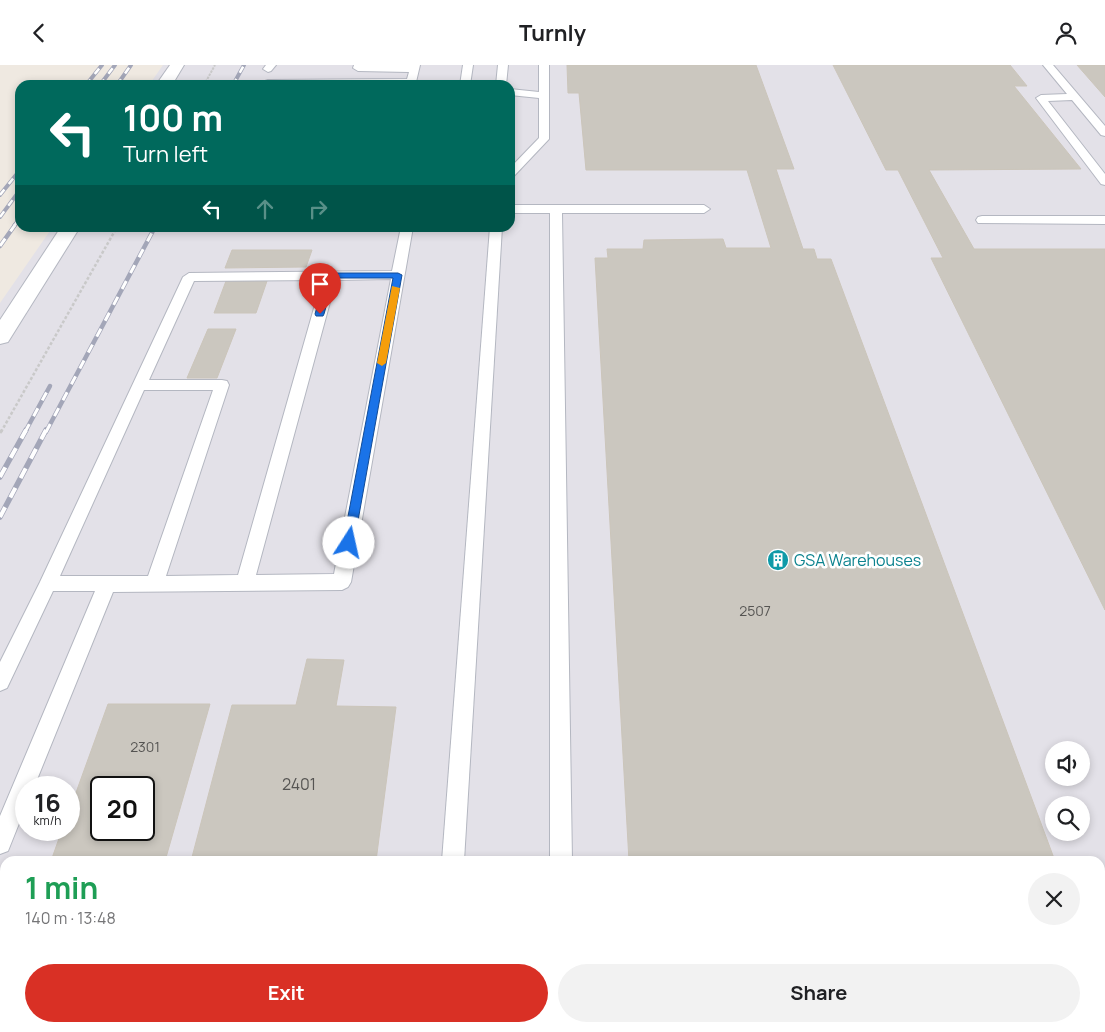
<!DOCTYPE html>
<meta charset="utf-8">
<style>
:root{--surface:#fff;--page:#f2f2f2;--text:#202124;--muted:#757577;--accent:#d93025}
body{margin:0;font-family:Manrope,sans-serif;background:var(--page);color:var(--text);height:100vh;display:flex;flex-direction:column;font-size:19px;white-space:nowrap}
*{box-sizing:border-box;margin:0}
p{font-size:16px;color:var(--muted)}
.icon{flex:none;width:28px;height:28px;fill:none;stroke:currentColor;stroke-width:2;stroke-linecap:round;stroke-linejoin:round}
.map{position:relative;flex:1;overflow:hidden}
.side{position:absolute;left:0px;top:791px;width:1105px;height:176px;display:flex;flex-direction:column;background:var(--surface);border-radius:15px 15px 0 0;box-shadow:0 2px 8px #0003}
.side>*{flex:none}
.top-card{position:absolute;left:15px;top:15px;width:500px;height:152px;border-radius:15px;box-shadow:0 2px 8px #0003;background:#00695c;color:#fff;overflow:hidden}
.tools{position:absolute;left:1045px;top:676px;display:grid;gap:10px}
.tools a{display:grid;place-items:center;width:45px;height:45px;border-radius:50%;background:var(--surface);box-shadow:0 2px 8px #0003;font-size:25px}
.speed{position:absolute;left:15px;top:711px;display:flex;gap:10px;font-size:25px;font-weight:700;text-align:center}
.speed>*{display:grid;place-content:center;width:65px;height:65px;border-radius:50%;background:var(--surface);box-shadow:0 2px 8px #0003;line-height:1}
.speed small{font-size:12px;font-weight:400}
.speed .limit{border:2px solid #111;border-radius:8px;background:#fff;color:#111}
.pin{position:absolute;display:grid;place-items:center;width:42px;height:42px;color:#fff;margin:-51px -21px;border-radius:50% 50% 50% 0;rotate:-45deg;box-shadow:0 0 5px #0007}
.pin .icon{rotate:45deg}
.me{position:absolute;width:55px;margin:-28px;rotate:10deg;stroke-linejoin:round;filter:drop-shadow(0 0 4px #0008)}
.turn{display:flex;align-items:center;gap:18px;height:105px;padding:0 25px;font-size:22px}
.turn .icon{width:65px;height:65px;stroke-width:2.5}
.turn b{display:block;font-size:35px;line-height:42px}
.lanes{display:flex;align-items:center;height:48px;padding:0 25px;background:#0003;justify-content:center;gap:25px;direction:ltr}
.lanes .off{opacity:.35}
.round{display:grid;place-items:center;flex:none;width:52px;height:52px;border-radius:26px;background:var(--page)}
.head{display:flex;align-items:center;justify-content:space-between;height:85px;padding:0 25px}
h1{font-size:30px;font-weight:700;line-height:38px;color:#1e9e55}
.action{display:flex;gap:10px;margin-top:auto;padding:10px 25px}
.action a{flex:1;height:58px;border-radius:30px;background:var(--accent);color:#fff;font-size:20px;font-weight:700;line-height:58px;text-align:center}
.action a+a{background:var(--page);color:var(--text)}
header{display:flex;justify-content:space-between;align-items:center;height:65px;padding:0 25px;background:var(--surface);font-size:22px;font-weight:700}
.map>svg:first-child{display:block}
.industrial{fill:#e3e1e8;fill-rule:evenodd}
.building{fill:#cbc7bf;stroke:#cbc5ba;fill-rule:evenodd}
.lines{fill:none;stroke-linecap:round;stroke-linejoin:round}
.lane-casing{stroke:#b4b7c1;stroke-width:2}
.secondary-casing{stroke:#b4b7c1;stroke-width:2}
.path-far2{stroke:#c9c9c9;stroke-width:2;stroke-dasharray:2.5 1;stroke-linecap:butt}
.path-far1{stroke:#c9c9c9;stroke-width:2.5;stroke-dasharray:3 2;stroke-linecap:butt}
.path{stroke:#c9c9c9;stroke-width:3;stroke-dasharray:4 2.5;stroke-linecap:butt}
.lane{fill:#fff;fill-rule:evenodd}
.secondary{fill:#fff;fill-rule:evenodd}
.rail-far2-casing{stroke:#a3a6b8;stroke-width:4}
.rail-far1-casing{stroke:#a3a6b8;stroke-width:4.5}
.rail-casing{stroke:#a3a6b8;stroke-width:5.5}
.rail-far2{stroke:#fff;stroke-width:2.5;stroke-dasharray:7;stroke-linecap:butt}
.rail-far1{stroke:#fff;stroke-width:3;stroke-dasharray:9;stroke-linecap:butt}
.rail{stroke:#fff;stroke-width:4;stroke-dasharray:11;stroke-linecap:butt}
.route{fill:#1a73e8;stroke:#114b97}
.slow{fill:#f59e0b}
.labels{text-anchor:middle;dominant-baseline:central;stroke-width:5;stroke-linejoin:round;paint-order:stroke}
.number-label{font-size:14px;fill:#555452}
.culture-label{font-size:16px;fill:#0d838f;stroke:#fff;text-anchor:start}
.near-number-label{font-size:16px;fill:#555452}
</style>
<header><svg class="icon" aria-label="back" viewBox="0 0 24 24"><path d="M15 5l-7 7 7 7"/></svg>Turnly<svg class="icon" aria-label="person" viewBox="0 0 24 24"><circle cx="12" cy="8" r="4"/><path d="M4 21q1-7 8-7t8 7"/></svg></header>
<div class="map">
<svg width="1105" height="967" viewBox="0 0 1105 967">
<rect width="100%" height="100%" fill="#efe9e1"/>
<path class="industrial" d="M163,0h942v967h-1105v-729l52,-75 458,-1v-142h-361zM1054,685h27v27h-27zM26,722h43v43h-43zM101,722h43v43h-43zM1054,740h27v28h-27zM5,796h1095v166h-1095z"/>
<g class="building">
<polygon points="567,0 756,0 794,104 776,104 803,184 814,184 817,194 831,194 1055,796 629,796 595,193 608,193 607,184 643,184 644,175 723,174 726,183 771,183 747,105 586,105 579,28 568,28"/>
<polygon points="833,0 1010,0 1027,21 1014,21 1081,104 929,105 974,184 1105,184 1105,545 931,193 943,193 898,105 886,105"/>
<polygon points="1077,0 1105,0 1105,32"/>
<polygon points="232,185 312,185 306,202 225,203"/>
<polygon points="226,216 267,216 256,248 214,248"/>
<polygon points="208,264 236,264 217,313 187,313"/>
<polygon points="307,594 344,595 336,641 396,642 376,796 191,796 232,640 296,640"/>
<path d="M108,639h102l-45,157h-114l11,-31h7v-18zM101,722h43v43h-43z"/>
<polygon points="1100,918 1105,932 1105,967 639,967 639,962 1100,962"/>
<polygon points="146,962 355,962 354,967 145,967"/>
</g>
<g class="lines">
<g class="lane-casing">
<g id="lane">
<polygon points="266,0 276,0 271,6 268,7 263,4"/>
<polygon points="354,0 420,0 416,17 411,20 262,20 265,16 268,15 407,14 409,7 358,6 353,3"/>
<polygon points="463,0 473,0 470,20 460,20"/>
<polygon points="498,0 508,0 506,20 496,20"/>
<polygon points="539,0 549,0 549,74 514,111 510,112 510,103 539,73 539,33 510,30 510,24 539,27"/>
<polygon points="1043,0 1053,0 1105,61 1105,71 1101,70 1072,35 1048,36 1105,109 1105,120 1101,119 1036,33 1041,30 1067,29"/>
<polygon points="510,140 704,140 710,144 704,148 562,148 572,796 550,796 550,148 510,148"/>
<polygon points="982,151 1105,151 1105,159 978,158 976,155 978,152"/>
<path d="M401,162h12l-62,355 -3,5 -6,3 -229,2 -79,195h-8v19l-18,45 -8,3v-38l95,-225h-42l-46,97 -7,3v-29l40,-80 143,-305 6,-4 203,-2zM391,214l-57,295 -78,1 80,-295zM322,215l-84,295 -72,1 63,-191 -2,-4 -5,-1h-73l45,-99zM144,325h69l-65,186h-88z"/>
<polygon points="490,162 502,162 464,796 442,796"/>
<rect x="428" y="962" width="26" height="5"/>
<rect x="550" y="962" width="26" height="5"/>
</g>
</g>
<g class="secondary-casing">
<g id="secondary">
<polygon points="170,0 184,0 172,20 156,20"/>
<polygon points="61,162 80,162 8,277 0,279 0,255"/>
</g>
</g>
<polyline class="path-far2" points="204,20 215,0"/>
<polyline class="path-far1" points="1,367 117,162"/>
<polyline class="path" points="0,368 2,365"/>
<use href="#lane" class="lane"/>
<use href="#secondary" class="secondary"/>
<g class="rail-far2-casing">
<g id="rail-far2">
<polyline points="86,20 102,0"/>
<polyline points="100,20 115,0"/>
<polyline points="117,20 131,0"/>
<polyline points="233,20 244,0"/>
<polyline points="0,130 20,105"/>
<polyline points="0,152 20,125"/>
<polyline points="14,161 20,153"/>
</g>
</g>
<g class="rail-far1-casing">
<g id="rail-far1">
<polyline points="0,181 15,160"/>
<polyline points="25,367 50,321"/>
<polyline points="46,367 155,162"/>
</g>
</g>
<g class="rail-casing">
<g id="rail">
<polyline points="0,412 26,365"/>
<polyline points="0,452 46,365"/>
</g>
</g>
<use href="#rail-far2" class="rail-far2"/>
<use href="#rail-far1" class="rail-far1"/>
<use href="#rail" class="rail"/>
</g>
<polygon class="route" points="330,208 398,208 402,210 354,478 349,483 343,478 393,213 334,213 324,249 323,251 316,251 315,249 326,211"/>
<polygon class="slow" points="392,221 400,223 386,298 382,301 377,298"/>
<defs>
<g id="building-disc" transform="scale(1.125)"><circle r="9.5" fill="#0f9aa8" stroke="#fff"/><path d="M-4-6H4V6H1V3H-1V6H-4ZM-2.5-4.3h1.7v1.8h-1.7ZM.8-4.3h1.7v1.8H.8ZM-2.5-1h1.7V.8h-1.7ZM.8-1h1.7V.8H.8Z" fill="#fff"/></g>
</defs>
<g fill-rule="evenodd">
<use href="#building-disc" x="778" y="495"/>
</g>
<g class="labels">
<g class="number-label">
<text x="755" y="545">2507</text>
<text x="145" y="681">2301</text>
</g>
<g class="culture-label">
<text x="794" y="495">GSA Warehouses</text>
</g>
<g class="near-number-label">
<text x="299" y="719">2401</text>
</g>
</g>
</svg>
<div class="tools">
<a><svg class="icon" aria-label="sound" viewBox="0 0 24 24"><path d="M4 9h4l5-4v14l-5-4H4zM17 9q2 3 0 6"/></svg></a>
<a><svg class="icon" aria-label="search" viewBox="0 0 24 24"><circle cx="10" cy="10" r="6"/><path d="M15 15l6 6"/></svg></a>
</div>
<div class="speed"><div>16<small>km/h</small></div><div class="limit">20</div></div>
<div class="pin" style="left:320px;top:249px;background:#d93025"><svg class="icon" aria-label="arrive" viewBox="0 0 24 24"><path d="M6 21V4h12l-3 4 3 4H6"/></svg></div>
<svg class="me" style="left:349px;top:478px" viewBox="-20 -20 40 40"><circle r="19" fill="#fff"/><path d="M0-13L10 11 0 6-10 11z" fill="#1a73e8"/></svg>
<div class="top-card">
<div class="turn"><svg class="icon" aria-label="left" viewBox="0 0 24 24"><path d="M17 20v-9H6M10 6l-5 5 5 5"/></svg><div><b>100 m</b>Turn left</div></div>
<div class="lanes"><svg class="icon" aria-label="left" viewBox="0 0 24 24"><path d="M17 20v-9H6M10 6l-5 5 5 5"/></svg><svg class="icon off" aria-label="ahead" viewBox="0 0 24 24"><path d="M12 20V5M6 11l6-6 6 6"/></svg><svg class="icon off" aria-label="right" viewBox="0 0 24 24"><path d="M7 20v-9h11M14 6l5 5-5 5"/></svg></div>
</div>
<section class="side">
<div class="head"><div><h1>1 min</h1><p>140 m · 13:48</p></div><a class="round"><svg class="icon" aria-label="close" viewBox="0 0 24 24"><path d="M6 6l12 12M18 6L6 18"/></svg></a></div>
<div class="action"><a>Exit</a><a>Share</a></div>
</section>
</div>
